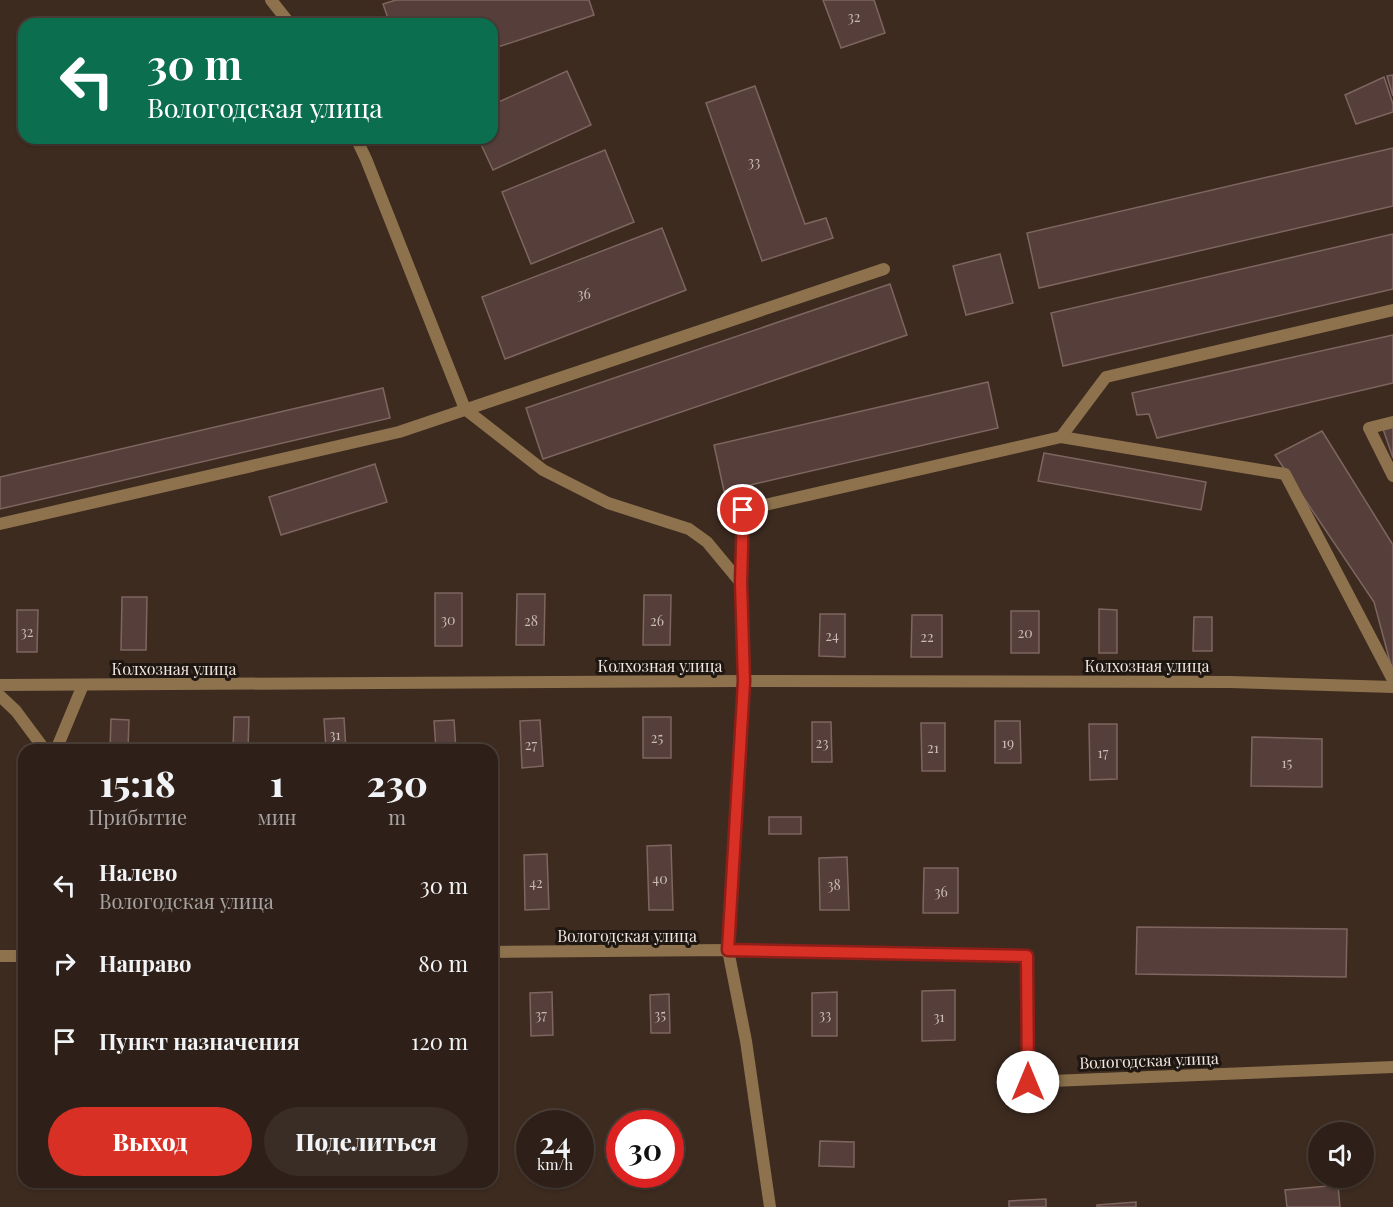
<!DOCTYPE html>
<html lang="ru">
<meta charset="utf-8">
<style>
:root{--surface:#2e2018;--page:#3a2d25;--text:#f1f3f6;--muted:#a7a3a2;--line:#493e37;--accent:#d93025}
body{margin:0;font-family:"Playfair Display",serif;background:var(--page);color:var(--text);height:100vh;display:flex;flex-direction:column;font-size:22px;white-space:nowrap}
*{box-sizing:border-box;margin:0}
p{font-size:20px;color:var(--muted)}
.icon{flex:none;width:33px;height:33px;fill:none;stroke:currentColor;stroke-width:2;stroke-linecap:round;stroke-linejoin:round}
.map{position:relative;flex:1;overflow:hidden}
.side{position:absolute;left:18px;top:744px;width:480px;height:444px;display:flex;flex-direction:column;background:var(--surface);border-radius:18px;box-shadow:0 2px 4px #0004,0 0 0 2px var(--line)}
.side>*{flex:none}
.top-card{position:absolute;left:18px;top:18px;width:480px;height:126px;border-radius:18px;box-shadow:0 2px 4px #0004,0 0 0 2px var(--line);background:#0b6e4f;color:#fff;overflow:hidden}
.controls{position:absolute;left:1308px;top:1122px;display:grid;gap:12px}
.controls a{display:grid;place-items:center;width:66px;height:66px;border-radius:50%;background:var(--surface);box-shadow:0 2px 4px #0004,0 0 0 2px var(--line);font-size:30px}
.speed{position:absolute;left:516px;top:1110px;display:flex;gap:12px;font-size:30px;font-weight:700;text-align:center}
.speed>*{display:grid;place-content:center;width:78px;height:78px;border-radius:50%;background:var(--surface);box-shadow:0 2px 4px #0004,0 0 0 2px var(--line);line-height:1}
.speed small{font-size:15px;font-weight:400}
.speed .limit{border:9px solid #d22;background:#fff;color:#111}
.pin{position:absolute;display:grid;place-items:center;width:51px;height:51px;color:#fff;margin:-26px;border:3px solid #fff;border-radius:50%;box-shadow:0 2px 6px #0007}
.me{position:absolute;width:66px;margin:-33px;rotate:0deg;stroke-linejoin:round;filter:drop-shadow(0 0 4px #0008)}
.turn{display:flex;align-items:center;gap:21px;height:126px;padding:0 30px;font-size:27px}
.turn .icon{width:78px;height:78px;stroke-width:2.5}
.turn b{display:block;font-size:42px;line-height:51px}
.eta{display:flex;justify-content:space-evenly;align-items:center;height:102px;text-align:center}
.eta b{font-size:36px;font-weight:800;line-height:42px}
.button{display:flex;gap:12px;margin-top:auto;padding:12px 30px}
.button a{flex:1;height:69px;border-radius:36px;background:var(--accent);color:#fff;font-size:24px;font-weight:800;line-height:69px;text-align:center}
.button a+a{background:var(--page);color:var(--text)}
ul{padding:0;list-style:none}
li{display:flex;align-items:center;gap:18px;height:78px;padding:0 30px}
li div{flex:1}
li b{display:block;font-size:22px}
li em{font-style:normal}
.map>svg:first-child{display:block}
.building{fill:#563f3a;stroke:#7e6560;stroke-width:1.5}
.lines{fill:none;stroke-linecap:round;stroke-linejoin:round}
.lane{stroke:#8d724d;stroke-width:12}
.street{stroke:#8d724d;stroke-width:12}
.route-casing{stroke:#8d1f18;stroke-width:15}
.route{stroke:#d93025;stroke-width:10}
.labels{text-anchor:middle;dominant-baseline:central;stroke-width:6;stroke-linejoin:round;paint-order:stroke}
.number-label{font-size:14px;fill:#cabcb4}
.street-label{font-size:16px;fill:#f1e5dd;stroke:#1e1611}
</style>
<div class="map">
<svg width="1393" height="1207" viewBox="0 0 1393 1207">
<rect width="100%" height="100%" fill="#3d2b20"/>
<g class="building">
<polygon points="396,0 589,0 594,15 492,49 492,24 390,24 383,4"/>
<polygon points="823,0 874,0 885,33 841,48"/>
<polygon points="567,71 591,125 493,170 478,138 492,138 492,105"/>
<polygon points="1393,75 1393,96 1387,76"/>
<polygon points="1384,77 1393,104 1393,112 1356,124 1345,95"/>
<polygon points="755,86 805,224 826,218 833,238 762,261 706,103"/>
<polygon points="1393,148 1393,206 1039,288 1027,233"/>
<polygon points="605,150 634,222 531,264 502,192"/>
<polygon points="662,228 686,290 505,359 482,297"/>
<polygon points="1393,234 1393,289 1063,366 1051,313"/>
<polygon points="1000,254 1013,303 966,315 953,266"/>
<polygon points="890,284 907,335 543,459 526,408"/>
<polygon points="1393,335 1393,383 1157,438 1149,414 1137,415 1132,393"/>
<polygon points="988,382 998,428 724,491 714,445"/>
<polygon points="383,388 390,418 0,509 0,477"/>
<polygon points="1393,422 1393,458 1382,426"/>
<polygon points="1322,431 1393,545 1393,673 1374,602 1275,455"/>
<polygon points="1044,453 1206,482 1201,510 1038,481"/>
<polygon points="375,464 387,502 281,535 269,497"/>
<rect x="435" y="593" width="27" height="53"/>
<polygon points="517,594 545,594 544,645 516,645"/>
<polygon points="644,595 671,595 670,645 643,645"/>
<polygon points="122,597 147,597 146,650 121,650"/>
<polygon points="1099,609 1117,610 1117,653 1099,653"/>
<polygon points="17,610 38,610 37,652 17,652"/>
<rect x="1011" y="611" width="28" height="42"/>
<polygon points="820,614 845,614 845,657 819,656"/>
<polygon points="912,615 942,615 942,657 911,657"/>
<polygon points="1194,617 1212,617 1212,651 1193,651"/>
<polygon points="234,717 249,717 248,750 233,750"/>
<rect x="643" y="717" width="28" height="41"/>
<polygon points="344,718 346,750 326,750 324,719"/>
<polygon points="111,719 129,720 128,750 110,750"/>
<polygon points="454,720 456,750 436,750 434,721"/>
<polygon points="540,720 543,766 522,768 520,721"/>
<polygon points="995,721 1020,721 1021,763 995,763"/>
<polygon points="812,722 831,722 832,762 812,762"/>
<polygon points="921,723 945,723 945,771 922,771"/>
<polygon points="1089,724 1117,724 1117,779 1090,780"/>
<polygon points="1252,737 1322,739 1322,787 1251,786"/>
<rect x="769" y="817" width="32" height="17"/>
<polygon points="671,845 673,910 649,910 647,846"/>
<polygon points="547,854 549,909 525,910 524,855"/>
<polygon points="847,857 849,910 820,910 819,858"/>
<polygon points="924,868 958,868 958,913 923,913"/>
<polygon points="1137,927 1347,929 1346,977 1136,974"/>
<polygon points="955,990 955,1040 922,1041 922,991"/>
<polygon points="552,992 553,1035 531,1036 530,993"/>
<polygon points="837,992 837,1036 812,1036 812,993"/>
<polygon points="669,994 670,1033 651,1033 650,995"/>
<polygon points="820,1141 854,1142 854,1167 819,1166"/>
<polygon points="1338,1185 1340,1207 1287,1207 1285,1190"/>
<polygon points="1046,1199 1046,1207 1009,1207 1009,1201"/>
<polygon points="1136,1202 1136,1207 1097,1207 1097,1205"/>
</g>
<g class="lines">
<g class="lane">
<polyline points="271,0 290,24"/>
<polyline points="356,138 366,159 465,409 543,470 608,503 689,529 707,542 741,583 743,510 1061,437 1285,474 1393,680"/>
<polyline points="1393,422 1369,428 1393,476"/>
<polyline points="1061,437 1106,377 1393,310"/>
<polyline points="0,524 399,432 884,269"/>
<polyline points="741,583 744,681"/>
<polyline points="0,696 16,711 45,750"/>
<polyline points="56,750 83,685"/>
</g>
<g class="street">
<polyline points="744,681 728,950 746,1041 770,1207"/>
<polyline points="0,685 744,681 1230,682 1393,687"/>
<polyline points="492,952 728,950 1027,956 1027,1082 1393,1067"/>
<polyline points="0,956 24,956"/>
</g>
</g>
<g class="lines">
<g class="route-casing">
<polyline id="route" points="743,510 741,583 744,681 728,950 1027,956 1028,1082"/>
</g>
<use href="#route" class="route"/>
</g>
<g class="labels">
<g class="number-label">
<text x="854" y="16">32</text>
<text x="754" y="161">33</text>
<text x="584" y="293">36</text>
<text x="448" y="619">30</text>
<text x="531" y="620">28</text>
<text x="657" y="620">26</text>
<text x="27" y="631">32</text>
<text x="1025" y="632">20</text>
<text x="832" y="635">24</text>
<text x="927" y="636">22</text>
<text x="335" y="734">31</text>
<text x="657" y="737">25</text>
<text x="822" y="742">23</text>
<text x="1008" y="742">19</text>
<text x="531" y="744">27</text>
<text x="933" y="747">21</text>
<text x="1103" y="752">17</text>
<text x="1287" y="762">15</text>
<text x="660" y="878">40</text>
<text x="536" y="882">42</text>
<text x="834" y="884">38</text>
<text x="941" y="891">36</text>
<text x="541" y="1014">37</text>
<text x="660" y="1014">35</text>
<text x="825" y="1014">33</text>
<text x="939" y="1016">31</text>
</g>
<g class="street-label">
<text x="660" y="665">Колхозная улица</text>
<text x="1147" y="665">Колхозная улица</text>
<text x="174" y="668">Колхозная улица</text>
<text x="627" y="935">Вологодская улица</text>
<text transform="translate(1149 1060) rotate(-2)">Вологодская улица</text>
</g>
</g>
</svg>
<div class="controls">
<a><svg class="icon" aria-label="sound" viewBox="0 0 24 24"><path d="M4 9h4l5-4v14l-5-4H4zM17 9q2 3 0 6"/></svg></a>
</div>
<div class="speed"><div>24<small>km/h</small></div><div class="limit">30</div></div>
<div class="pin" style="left:743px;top:510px;background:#d93025"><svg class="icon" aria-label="arrive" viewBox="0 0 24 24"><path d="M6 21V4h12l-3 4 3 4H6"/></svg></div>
<svg class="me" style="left:1028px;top:1082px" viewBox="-20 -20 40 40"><circle r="19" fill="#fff"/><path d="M0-13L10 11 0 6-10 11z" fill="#d93025"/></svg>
<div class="top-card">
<div class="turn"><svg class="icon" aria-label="left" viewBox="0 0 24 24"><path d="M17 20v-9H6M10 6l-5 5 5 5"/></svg><div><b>30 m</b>Вологодская улица</div></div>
</div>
<section class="side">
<div class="eta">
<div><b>15:18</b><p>Прибытие</p></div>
<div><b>1</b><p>мин</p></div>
<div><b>230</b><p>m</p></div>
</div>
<ul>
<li><svg class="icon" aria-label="left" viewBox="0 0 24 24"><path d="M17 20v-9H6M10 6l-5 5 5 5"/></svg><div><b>Налево</b><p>Вологодская улица</p></div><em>30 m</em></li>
<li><svg class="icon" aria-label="right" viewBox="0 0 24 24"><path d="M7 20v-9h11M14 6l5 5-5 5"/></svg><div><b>Направо</b></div><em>80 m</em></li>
<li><svg class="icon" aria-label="arrive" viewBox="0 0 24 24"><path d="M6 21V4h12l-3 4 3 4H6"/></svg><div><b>Пункт назначения</b></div><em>120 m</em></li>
</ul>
<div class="button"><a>Выход</a><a>Поделиться</a></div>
</section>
</div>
